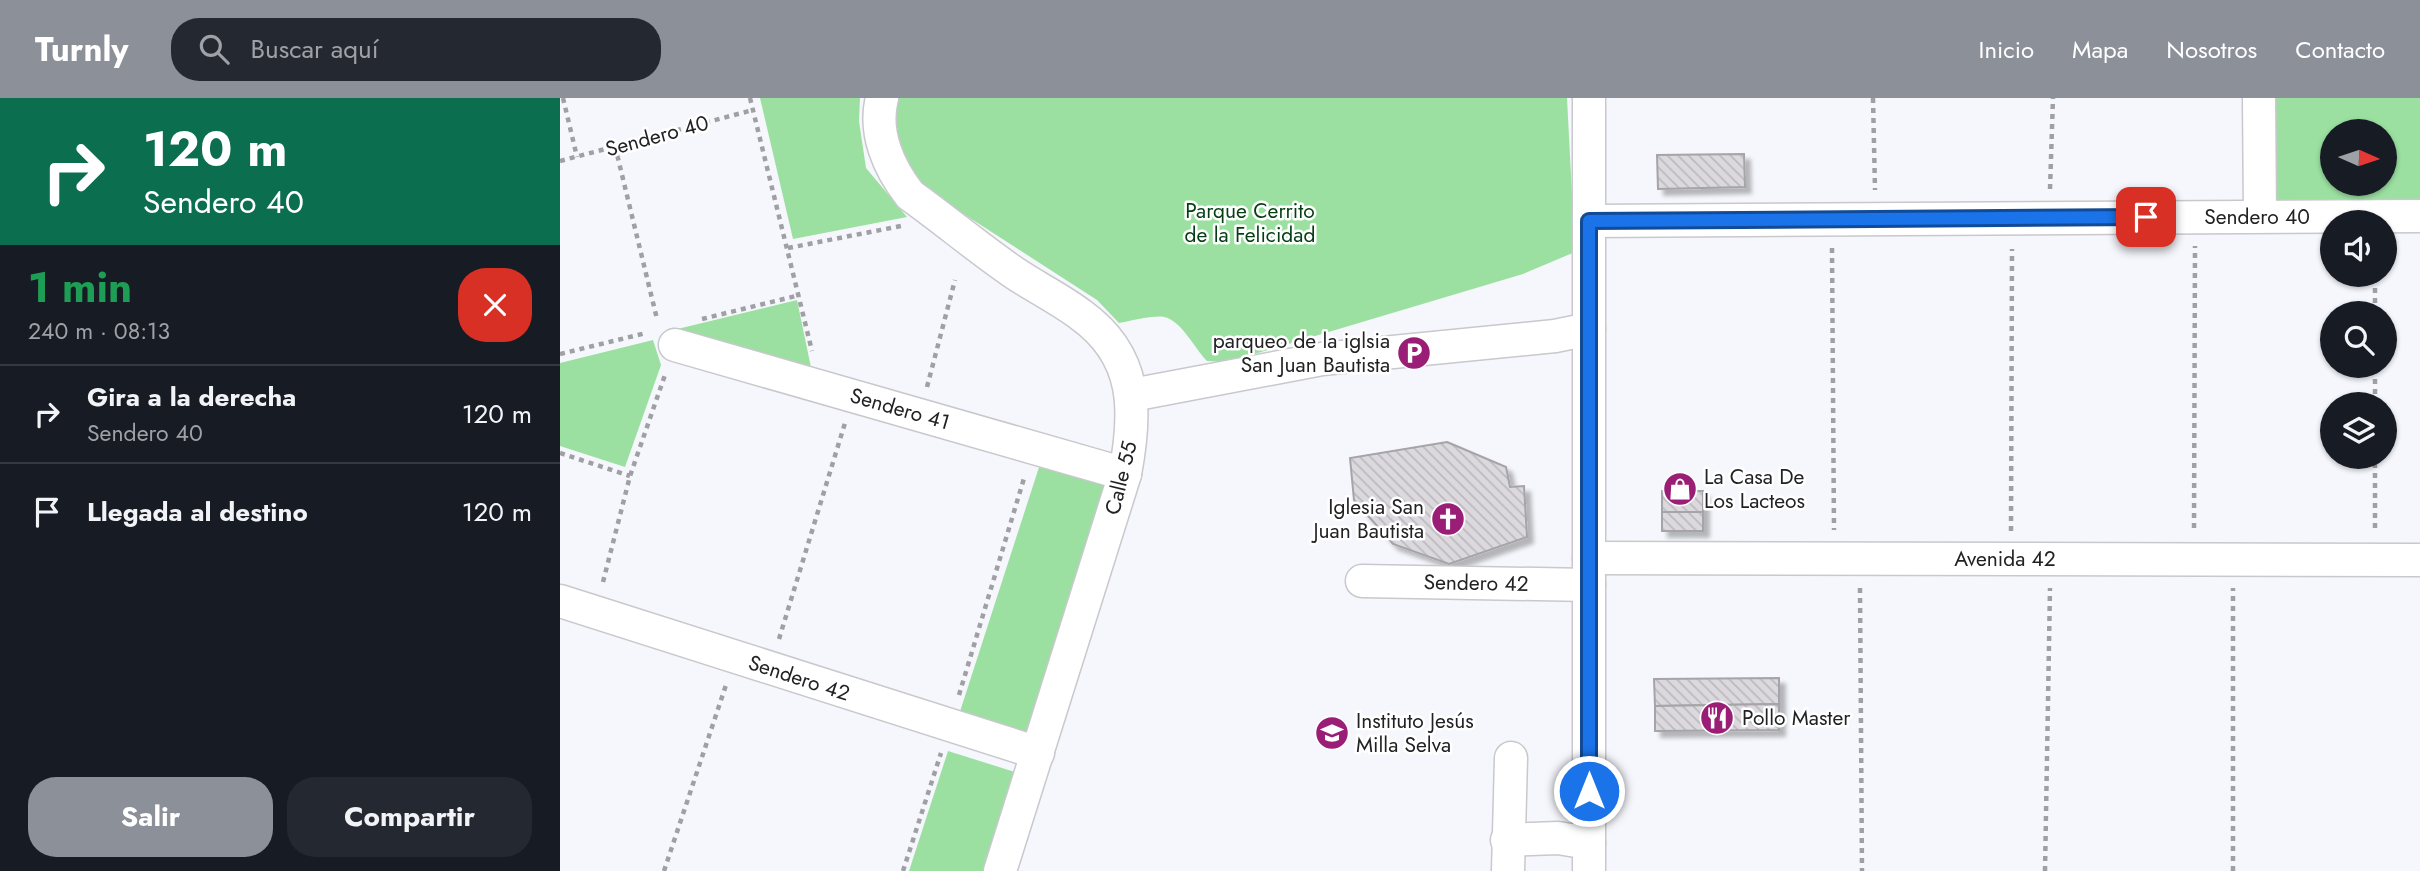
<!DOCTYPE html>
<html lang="es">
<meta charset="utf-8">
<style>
:root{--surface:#171b24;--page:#242831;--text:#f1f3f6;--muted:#9ea1a6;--line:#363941;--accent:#8c9099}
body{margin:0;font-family:Jost,sans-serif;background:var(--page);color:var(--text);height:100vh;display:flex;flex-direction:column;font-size:26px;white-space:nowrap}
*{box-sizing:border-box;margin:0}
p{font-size:23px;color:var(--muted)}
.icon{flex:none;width:38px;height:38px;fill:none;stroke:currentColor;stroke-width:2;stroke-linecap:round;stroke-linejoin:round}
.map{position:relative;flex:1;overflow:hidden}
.side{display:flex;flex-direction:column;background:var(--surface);width:560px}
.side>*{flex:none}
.hud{background:#0b6e4f;color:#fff;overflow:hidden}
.needle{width:46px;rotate:93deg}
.controls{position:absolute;left:1760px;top:21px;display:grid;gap:14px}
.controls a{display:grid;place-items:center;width:77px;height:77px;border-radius:50%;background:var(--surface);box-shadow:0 2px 5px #0004;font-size:35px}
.pin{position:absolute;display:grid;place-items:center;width:60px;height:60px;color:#fff;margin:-30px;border-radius:14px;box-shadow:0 4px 10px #0006}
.me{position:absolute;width:77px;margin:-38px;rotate:0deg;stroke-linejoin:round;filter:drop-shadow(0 0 5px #0008)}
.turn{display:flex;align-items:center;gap:24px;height:147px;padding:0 28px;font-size:32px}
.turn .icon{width:91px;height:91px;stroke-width:2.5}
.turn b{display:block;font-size:49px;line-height:60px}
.round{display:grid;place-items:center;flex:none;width:74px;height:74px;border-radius:28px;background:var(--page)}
.headline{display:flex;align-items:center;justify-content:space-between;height:119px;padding:0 28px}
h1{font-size:42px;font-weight:700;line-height:52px;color:#1e9e55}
.primary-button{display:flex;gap:14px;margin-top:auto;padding:14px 28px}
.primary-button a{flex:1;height:80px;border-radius:28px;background:var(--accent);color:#fff;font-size:28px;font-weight:700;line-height:80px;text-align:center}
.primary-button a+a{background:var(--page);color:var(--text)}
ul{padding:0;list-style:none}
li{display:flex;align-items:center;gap:21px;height:98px;padding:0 28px;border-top:2px solid var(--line)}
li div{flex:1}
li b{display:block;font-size:26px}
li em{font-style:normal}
header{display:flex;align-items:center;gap:42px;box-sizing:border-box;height:98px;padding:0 35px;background:var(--accent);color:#fff}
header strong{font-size:33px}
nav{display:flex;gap:38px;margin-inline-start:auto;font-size:24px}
.search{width:490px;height:63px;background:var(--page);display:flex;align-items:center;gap:18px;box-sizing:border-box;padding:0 24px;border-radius:28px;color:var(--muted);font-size:26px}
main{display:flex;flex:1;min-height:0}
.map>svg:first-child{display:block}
.park{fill:#9be0a1;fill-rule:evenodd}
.building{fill:url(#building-back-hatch);stroke:#a6a4a8;stroke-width:2;filter:url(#shadow)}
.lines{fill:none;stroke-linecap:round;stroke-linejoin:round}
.minor-casing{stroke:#c8c8cd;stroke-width:35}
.path{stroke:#a0a0a4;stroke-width:4.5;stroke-dasharray:5 5;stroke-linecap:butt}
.minor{stroke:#fff;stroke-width:32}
.route-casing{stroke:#114b97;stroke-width:18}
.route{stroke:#1a73e8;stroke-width:12}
.labels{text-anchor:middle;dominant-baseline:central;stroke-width:5;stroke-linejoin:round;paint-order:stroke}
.street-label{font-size:21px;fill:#222224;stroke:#fff}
.park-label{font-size:21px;fill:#053e13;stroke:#fff}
.poi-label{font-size:21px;fill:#222224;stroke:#fff;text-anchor:start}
</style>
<header>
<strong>Turnly</strong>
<div class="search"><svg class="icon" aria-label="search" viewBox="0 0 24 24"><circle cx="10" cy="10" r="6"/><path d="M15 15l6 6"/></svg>Buscar aquí</div>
<nav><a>Inicio</a><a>Mapa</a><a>Nosotros</a><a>Contacto</a></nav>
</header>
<main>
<section class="side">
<div class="hud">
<div class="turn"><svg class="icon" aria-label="right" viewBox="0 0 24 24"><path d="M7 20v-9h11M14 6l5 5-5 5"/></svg><div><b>120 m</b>Sendero 40</div></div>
</div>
<div class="headline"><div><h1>1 min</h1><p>240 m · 08:13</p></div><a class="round" style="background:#d93025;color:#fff"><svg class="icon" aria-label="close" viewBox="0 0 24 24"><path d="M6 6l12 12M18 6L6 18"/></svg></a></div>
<ul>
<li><svg class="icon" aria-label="right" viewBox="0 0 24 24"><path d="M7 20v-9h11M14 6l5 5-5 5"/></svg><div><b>Gira a la derecha</b><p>Sendero 40</p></div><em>120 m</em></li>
<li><svg class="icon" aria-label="arrive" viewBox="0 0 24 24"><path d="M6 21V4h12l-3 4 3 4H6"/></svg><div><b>Llegada al destino</b></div><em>120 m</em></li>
</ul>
<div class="primary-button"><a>Salir</a><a>Compartir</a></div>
</section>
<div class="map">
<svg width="1860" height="773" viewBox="0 0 1860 773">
<defs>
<pattern id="building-back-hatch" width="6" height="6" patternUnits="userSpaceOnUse" patternTransform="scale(1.75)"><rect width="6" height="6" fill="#dbd9dd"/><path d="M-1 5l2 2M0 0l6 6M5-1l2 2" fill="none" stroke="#bcbabe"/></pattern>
<filter id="shadow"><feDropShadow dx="6" dy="6" stdDeviation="2" flood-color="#0004"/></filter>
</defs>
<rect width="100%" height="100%" fill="#f6f7fc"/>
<g class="park">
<polygon points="200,0 300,0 299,23 306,70 347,119 233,141"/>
<path d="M338,0h669l8,154 -52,22 -295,88 -21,-1c-12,-12 -26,-41 -43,-44 -10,-2 -33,4 -45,6l-22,-23 -169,-109c-24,-30 -36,-54 -30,-93z"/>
<path d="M1710,0h150v104l-149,1zM1773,33h52v53h-52z"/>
<polygon points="237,202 254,284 109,257 105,234"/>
<polygon points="93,242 101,267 65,369 0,348 0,265"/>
<polygon points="481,363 552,386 467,656 394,632"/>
<polygon points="388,653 458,675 426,773 349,773"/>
</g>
<g class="building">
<polygon points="1184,56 1185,89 1098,91 1097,57"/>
<polygon points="887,344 946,369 950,389 964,388 967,439 889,466 833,446 794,402 790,360"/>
<rect x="1102" y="393" width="41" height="21"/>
<rect x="1102" y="414" width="41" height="19"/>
<polygon points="1219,580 1219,606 1095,608 1094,581"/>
<polygon points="1219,606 1219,632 1095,633 1095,608"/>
</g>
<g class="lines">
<g class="minor-casing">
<g id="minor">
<path d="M322,0c-9,35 7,70 28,97 35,25 68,53 103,77 22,15 47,27 68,43 57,41 56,96 44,159l-125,397"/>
<polyline points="1029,0 1029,773"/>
<polyline points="1699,0 1700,118"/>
<polyline points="1029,123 1860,118"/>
<polyline points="115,247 565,376"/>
<polyline points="572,297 762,261 995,238 1029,231"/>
<polyline points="1029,460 1860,462"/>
<polyline points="802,483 1029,487"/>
<polyline points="0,503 478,655"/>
<polyline points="947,742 998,740 1029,745"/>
<polyline points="948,773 951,660"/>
</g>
</g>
<g class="path">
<polyline points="3,0 17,59"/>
<polyline points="190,0 252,253"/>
<polyline points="1313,0 1315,92"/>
<polyline points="55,48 97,221"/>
<polyline points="0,63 193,12"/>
<polyline points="1490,91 1493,0"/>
<polyline points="228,150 341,128"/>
<polyline points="1272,150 1274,432"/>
<polyline points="1815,215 1815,177"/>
<polyline points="142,221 240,197"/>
<polyline points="0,256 86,235"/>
<polyline points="367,289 395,182"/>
<polyline points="1815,306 1815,268"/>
<polyline points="0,355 70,378"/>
<polyline points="1634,430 1635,148"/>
<polyline points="1815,430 1815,359"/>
<polyline points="1451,433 1452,151"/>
<polyline points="43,484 70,378 106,274"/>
<polyline points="1300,490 1302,773"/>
<polyline points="219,541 285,325"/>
<polyline points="399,597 465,377"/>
<polyline points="104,773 166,587"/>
<polyline points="343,773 381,655"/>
<polyline points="1485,773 1490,490"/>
<polyline points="1673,773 1673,490"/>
</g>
<use href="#minor" class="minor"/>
</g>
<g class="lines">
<g class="route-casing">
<polyline id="route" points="1029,693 1029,123 1586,119"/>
</g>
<use href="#route" class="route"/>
</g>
<defs>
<g id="parking-disc" transform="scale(1.75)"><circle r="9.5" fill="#9a1e76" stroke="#fff"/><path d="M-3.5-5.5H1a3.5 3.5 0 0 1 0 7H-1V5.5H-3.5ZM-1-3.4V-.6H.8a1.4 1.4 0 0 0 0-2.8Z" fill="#fff"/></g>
<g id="shop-disc" transform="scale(1.75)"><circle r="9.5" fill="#9a1e76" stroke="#fff"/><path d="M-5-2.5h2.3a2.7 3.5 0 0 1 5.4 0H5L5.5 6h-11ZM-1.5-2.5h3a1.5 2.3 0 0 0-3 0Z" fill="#fff"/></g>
<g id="church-disc" transform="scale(1.75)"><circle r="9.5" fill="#9a1e76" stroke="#fff"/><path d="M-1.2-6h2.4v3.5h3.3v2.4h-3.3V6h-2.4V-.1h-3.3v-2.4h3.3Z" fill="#fff"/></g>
<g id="restaurant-disc" transform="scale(1.75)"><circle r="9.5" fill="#9a1e76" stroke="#fff"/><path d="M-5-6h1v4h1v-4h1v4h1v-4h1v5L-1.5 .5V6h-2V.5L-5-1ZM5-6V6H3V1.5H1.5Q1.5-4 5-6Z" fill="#fff"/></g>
<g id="school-disc" transform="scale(1.75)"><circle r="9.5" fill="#9a1e76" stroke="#fff"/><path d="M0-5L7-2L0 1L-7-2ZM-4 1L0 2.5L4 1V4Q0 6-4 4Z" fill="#fff"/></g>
</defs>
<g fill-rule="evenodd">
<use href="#parking-disc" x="854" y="255"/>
<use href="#shop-disc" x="1120" y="391"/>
<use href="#church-disc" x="888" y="421"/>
<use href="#restaurant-disc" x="1157" y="620"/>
<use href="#school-disc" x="772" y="635"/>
</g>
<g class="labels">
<g class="street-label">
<text transform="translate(97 38) rotate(-15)">Sendero 40</text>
<text x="1697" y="119">Sendero 40</text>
<text transform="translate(340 311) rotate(16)">Sendero 41</text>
<text transform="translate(561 380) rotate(-76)">Calle 55</text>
<text x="1445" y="461">Avenida 42</text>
<text transform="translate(916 485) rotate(1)">Sendero 42</text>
<text transform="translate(239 580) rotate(18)">Sendero 42</text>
</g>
<g class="park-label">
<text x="690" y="113">Parque Cerrito<tspan x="690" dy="24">de la Felicidad</tspan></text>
</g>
<g class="poi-label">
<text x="830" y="243" text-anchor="end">parqueo de la iglsia<tspan x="830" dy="24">San Juan Bautista</tspan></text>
<text x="1144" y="379">La Casa De<tspan x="1144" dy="24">Los Lacteos</tspan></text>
<text x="864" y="409" text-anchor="end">Iglesia San<tspan x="864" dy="24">Juan Bautista</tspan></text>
<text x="1182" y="620">Pollo Master</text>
<text x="796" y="623">Instituto Jesús<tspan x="796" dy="24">Milla Selva</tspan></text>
</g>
</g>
</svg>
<div class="controls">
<a><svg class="needle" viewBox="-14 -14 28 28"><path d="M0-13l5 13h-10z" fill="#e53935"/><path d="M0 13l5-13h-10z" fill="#9ea1a6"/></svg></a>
<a><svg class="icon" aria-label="sound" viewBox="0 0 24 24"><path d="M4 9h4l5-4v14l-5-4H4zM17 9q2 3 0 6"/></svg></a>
<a><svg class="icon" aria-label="search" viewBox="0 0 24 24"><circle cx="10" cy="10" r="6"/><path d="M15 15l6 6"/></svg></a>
<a><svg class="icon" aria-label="layers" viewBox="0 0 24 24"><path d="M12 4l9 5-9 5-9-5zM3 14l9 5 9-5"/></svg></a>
</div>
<div class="pin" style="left:1586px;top:119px;background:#d93025"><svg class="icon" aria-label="arrive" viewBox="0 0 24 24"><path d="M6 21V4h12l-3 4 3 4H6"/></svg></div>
<svg class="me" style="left:1029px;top:693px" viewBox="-20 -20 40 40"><circle r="17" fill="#1a73e8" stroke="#fff" stroke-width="3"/><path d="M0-11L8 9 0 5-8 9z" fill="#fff"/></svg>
</div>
</main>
